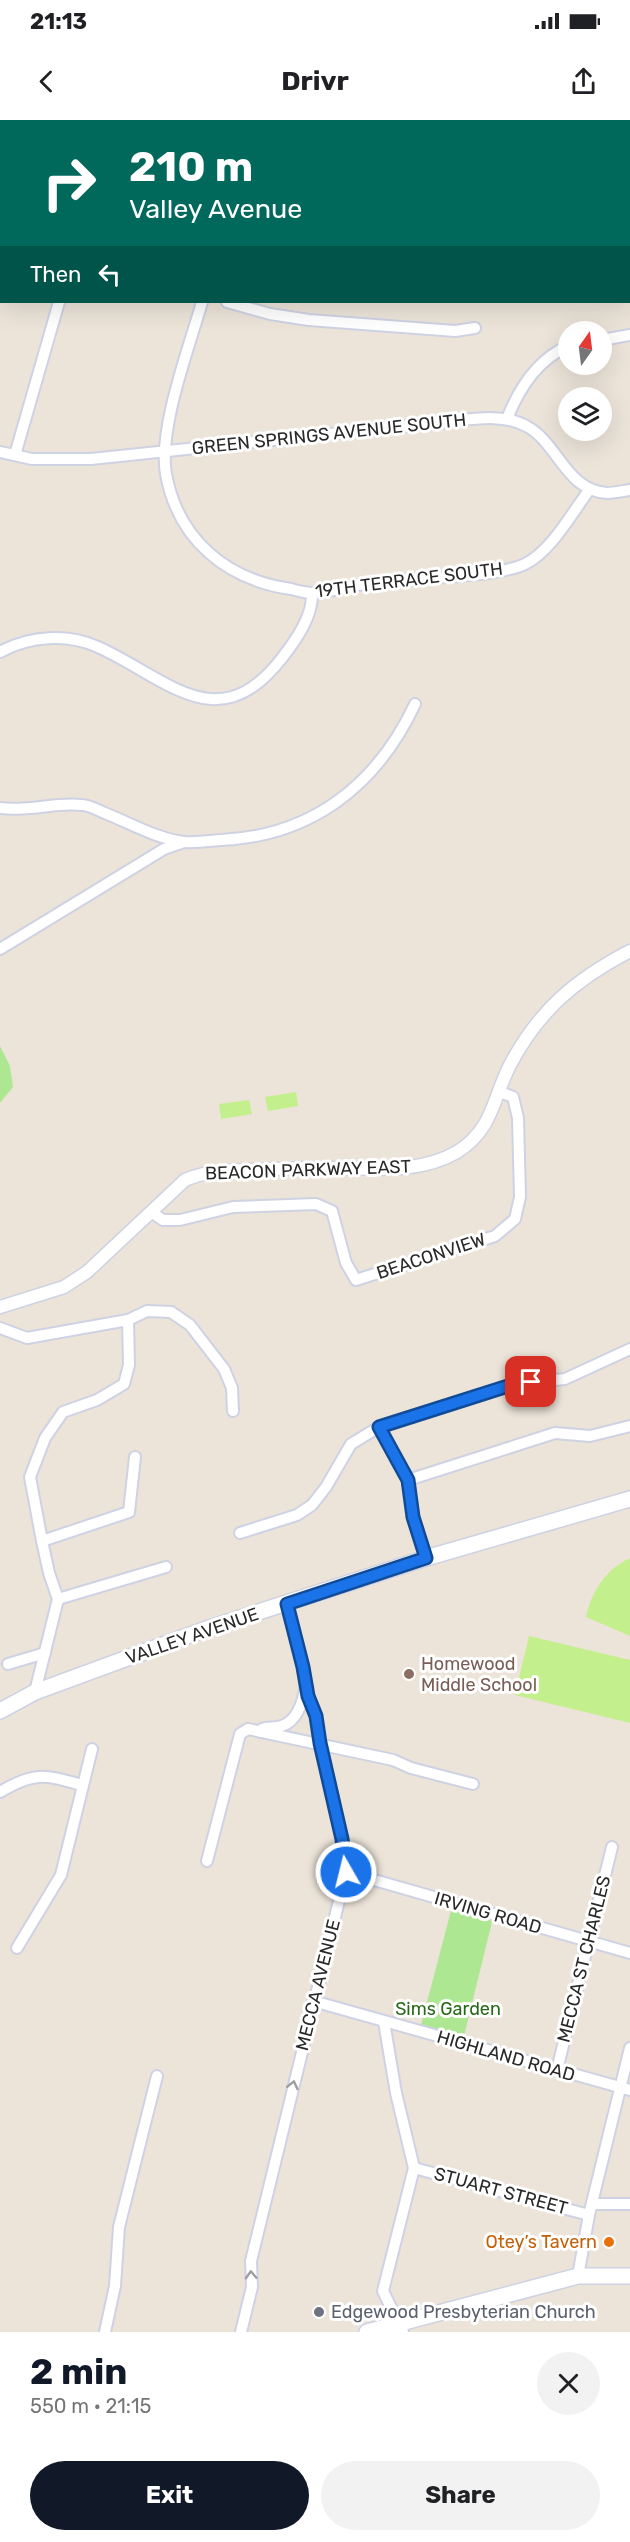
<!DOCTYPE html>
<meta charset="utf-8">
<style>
:root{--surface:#fff;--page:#f2f2f2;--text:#202124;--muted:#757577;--accent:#111827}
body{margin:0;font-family:Rubik,sans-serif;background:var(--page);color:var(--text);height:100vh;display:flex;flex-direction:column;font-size:22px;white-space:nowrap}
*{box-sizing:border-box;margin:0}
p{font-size:20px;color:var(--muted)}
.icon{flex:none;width:33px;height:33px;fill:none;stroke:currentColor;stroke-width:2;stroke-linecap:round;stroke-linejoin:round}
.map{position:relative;height:2212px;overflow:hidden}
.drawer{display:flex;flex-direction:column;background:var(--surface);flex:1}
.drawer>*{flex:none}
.hud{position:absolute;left:0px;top:0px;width:630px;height:183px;box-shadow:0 6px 24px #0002;background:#00695c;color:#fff;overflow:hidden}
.needle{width:39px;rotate:14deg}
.tools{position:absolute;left:558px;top:201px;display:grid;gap:12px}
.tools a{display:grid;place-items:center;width:54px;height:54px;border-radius:50%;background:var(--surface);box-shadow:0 6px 24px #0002;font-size:30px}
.pin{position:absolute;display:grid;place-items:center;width:51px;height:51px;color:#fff;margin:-26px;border-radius:12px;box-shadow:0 3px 9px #0006}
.me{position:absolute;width:66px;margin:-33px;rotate:352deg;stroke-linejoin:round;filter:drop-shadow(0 0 4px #0008)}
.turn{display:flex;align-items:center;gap:21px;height:126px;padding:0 30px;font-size:27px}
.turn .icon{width:78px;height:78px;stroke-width:2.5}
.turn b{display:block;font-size:42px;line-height:51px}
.then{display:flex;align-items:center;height:57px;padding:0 30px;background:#0003;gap:12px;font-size:22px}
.round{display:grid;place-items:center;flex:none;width:63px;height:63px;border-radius:32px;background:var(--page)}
.overview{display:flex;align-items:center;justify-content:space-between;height:102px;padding:0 30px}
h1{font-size:36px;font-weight:700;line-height:45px;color:var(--accent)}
.action{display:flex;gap:12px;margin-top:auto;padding:12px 30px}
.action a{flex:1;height:69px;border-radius:36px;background:var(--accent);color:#fff;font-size:24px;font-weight:700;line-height:69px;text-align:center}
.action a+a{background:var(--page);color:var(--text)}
.status{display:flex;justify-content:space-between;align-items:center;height:42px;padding:0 30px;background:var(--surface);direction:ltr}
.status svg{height:16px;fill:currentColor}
header{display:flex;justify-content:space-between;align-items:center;height:78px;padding:0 30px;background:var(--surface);font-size:27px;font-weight:700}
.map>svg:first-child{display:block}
.green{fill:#ade792}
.pitch{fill:#c3ef8d}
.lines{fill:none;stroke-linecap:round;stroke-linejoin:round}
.minor-casing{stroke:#ced2e3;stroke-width:14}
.tertiary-casing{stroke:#ced2e3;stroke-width:15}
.secondary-casing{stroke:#ced2e3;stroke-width:18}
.minor{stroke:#fff;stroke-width:10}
.tertiary{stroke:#fff;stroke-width:12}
.secondary{stroke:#fff;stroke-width:15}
.oneway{stroke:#9f9f9f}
.route-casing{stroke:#114b97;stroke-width:15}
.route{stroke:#1a73e8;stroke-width:10}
.education-dot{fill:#8d6e63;stroke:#fff;stroke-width:2}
.food-dot{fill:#e8710a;stroke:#fff;stroke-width:2}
.worship-dot{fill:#6b7280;stroke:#fff;stroke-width:2}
.labels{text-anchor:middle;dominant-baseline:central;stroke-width:6;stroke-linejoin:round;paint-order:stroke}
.street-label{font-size:18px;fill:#292929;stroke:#fff}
.education-label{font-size:18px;fill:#785e54;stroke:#fff;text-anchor:start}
.park-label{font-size:18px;fill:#256915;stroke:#fff}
.food-label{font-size:18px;fill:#c56008;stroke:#fff;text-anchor:end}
.worship-label{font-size:18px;fill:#5b616d;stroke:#fff;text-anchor:start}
</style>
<div class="status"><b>21:13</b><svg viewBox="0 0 49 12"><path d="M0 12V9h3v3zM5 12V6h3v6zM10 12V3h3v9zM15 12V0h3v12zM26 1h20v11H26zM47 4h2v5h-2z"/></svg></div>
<header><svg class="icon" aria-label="back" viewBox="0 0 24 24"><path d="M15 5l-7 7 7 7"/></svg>Drivr<svg class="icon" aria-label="share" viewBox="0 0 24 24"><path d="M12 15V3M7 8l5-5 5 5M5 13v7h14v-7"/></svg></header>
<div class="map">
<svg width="630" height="2212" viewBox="0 0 630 2212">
<rect width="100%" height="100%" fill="#ece4d9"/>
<g class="green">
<polygon points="0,926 10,946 13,967 0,983"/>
<polygon points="452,1787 493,1798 464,1916 421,1905"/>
</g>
<g class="pitch">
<polygon points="296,972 298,986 268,991 265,977"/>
<polygon points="249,980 252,994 221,999 219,984"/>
<path d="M630,1438v78l-44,-19c5,-25 20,-48 44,-59z"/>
<polygon points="529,1516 630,1540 630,1603 515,1575"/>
</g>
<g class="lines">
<g class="minor-casing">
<g id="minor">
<polyline points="32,0 38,2"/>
<polyline points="251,2 252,0"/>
<polyline points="628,86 630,86"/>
<polyline points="628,166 630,166"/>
<path d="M202,182c-13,46 -44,127 -36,172 12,66 61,106 125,115 7,2 15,4 22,4 15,-1 30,-5 45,-8 20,-2 39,-4 59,-6 28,-2 85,-4 108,-15 26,-12 48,-53 65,-75"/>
<polyline points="227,182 270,194 309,200 455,211 475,208"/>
<polyline points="602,220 630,215"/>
<path d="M507,299c12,-31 30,-59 61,-73"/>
<path d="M0,332l32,7h59l345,-36c29,-2 65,-12 92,4 30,17 39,64 79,66 7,0 15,-2 23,-3"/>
<polyline points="15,335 59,182"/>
<path d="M0,532c29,-16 67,-19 98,-5 69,31 120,94 184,11 14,-18 31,-42 30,-65"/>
<path d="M0,688c28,4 54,-6 82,-3 8,0 17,6 25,9 25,10 51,25 77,28 12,1 25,-1 37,-2 91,-4 156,-55 194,-136"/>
<polyline points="0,829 164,729 184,722"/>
<polyline points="151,1092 163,1100 180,1100 233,1087 316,1084 332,1091 346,1143 356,1160 495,1116 515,1099 520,1077 518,998 513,977 500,972"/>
<polyline points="128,1200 129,1245 124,1264 97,1280 63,1292 45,1318 30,1357 42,1421 129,1392 135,1337"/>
<polyline points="0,1208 27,1218 128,1200 147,1191 171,1192 190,1205 224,1249 232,1268 233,1291"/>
<polyline points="379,1307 408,1360 413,1397 426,1438"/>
<polyline points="408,1360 555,1313 590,1316 630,1306"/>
<polyline points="240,1413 297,1395 312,1385 326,1367 351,1324 379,1307 514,1264 565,1259 630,1229"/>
<polyline points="58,1479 166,1447"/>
<polyline points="8,1544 45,1533"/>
<polyline points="35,1572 58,1479 49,1453 42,1421"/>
<path d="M261,1612l1,-3c5,-2 10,-1 15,-2 18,-2 25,-22 28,-37"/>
<path d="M0,1672c35,-21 45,-17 82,-7"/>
<polyline points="207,1741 240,1614 248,1609 393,1640 411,1648 473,1664"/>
<polyline points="346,1752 630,1833"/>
<polyline points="17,1828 61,1755 92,1629"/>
<polyline points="313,1881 630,1970"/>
<polyline points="384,1902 396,1973 414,2048 383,2171 403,2212"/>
<polyline points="557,1950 612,1727"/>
<polyline points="414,2048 589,2095"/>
<polyline points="592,2084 630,2084"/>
<polyline points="578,2156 589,2095 630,1928"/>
<polyline points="105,2212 115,2166 119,2107 157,1956"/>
<polyline points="241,2212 252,2167 251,2141 346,1752 342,1719 320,1623 316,1596 307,1576 303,1547 287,1484"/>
</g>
</g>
<g class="tertiary-casing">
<path id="tertiary" d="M0,1187l64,-20 23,-15 98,-92c23,-10 42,-9 66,-10 23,-1 46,-2 69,-2 45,-1 96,8 137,-16 36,-22 36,-54 53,-87 29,-55 66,-86 120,-114"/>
</g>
<g class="secondary-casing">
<g id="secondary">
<polyline points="0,1591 35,1572 209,1508 426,1438 630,1379"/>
<polyline points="367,2212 578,2156 630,2156"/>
</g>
</g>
<use href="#minor" class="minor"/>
<use href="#tertiary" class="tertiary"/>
<use href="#secondary" class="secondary"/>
</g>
<defs><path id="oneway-chevron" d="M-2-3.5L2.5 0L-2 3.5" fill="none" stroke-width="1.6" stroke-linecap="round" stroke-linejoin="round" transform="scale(1.5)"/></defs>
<g class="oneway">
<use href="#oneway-chevron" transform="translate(293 1965) rotate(-77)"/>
<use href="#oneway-chevron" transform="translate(251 2155) rotate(-92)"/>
</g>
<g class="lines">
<g class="route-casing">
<polyline id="route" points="346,1752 342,1719 320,1623 316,1596 308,1576 303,1547 287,1484 426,1438 413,1397 408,1360 379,1307 514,1264 531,1262"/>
</g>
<use href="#route" class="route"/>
</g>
<circle class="education-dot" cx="409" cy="1554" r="6"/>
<circle class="food-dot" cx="609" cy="2122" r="6"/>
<circle class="worship-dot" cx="319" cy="2192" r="6"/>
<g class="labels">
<g class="street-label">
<text transform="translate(329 314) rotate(-6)">GREEN SPRINGS AVENUE SOUTH</text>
<text transform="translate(409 460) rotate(-7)">19TH TERRACE SOUTH</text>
<text transform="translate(308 1050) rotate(-2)">BEACON PARKWAY EAST</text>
<text transform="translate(431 1136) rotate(-18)">BEACONVIEW</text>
<text transform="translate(192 1516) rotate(-19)">VALLEY AVENUE</text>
<text transform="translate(488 1793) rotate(16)">IRVING ROAD</text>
<text transform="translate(584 1839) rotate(-76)">MECCA ST CHARLES</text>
<text transform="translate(318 1865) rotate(-76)">MECCA AVENUE</text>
<text transform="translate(506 1936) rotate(16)">HIGHLAND ROAD</text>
<text transform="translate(501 2071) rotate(15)">STUART STREET</text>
</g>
<g class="education-label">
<text x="421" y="1544">Homewood<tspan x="421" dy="21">Middle School</tspan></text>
</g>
<g class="park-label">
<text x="448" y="1889">Sims Garden</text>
</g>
<g class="food-label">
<text x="597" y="2122">Otey’s Tavern</text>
</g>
<g class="worship-label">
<text x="331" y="2192">Edgewood Presbyterian Church</text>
</g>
</g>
</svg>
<div class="tools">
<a><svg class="needle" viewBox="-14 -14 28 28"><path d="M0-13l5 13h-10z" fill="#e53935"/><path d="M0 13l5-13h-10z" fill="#757577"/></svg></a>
<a><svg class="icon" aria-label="layers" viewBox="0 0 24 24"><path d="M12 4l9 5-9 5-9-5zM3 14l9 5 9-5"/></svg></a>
</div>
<div class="pin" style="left:531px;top:1262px;background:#d93025"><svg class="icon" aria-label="arrive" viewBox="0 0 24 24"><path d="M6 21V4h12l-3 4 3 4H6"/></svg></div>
<svg class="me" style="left:346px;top:1752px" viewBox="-20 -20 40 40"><circle r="17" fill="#1a73e8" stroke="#fff" stroke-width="3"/><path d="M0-11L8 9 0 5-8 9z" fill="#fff"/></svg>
<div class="hud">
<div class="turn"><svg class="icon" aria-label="right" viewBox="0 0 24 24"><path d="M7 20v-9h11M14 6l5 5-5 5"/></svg><div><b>210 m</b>Valley Avenue</div></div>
<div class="then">Then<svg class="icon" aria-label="left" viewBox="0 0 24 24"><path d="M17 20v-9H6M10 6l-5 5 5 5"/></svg></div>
</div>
</div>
<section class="drawer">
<div class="overview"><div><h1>2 min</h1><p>550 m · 21:15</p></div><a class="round"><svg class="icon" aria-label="close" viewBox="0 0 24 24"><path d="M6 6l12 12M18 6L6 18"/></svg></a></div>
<div class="action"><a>Exit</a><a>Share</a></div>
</section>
